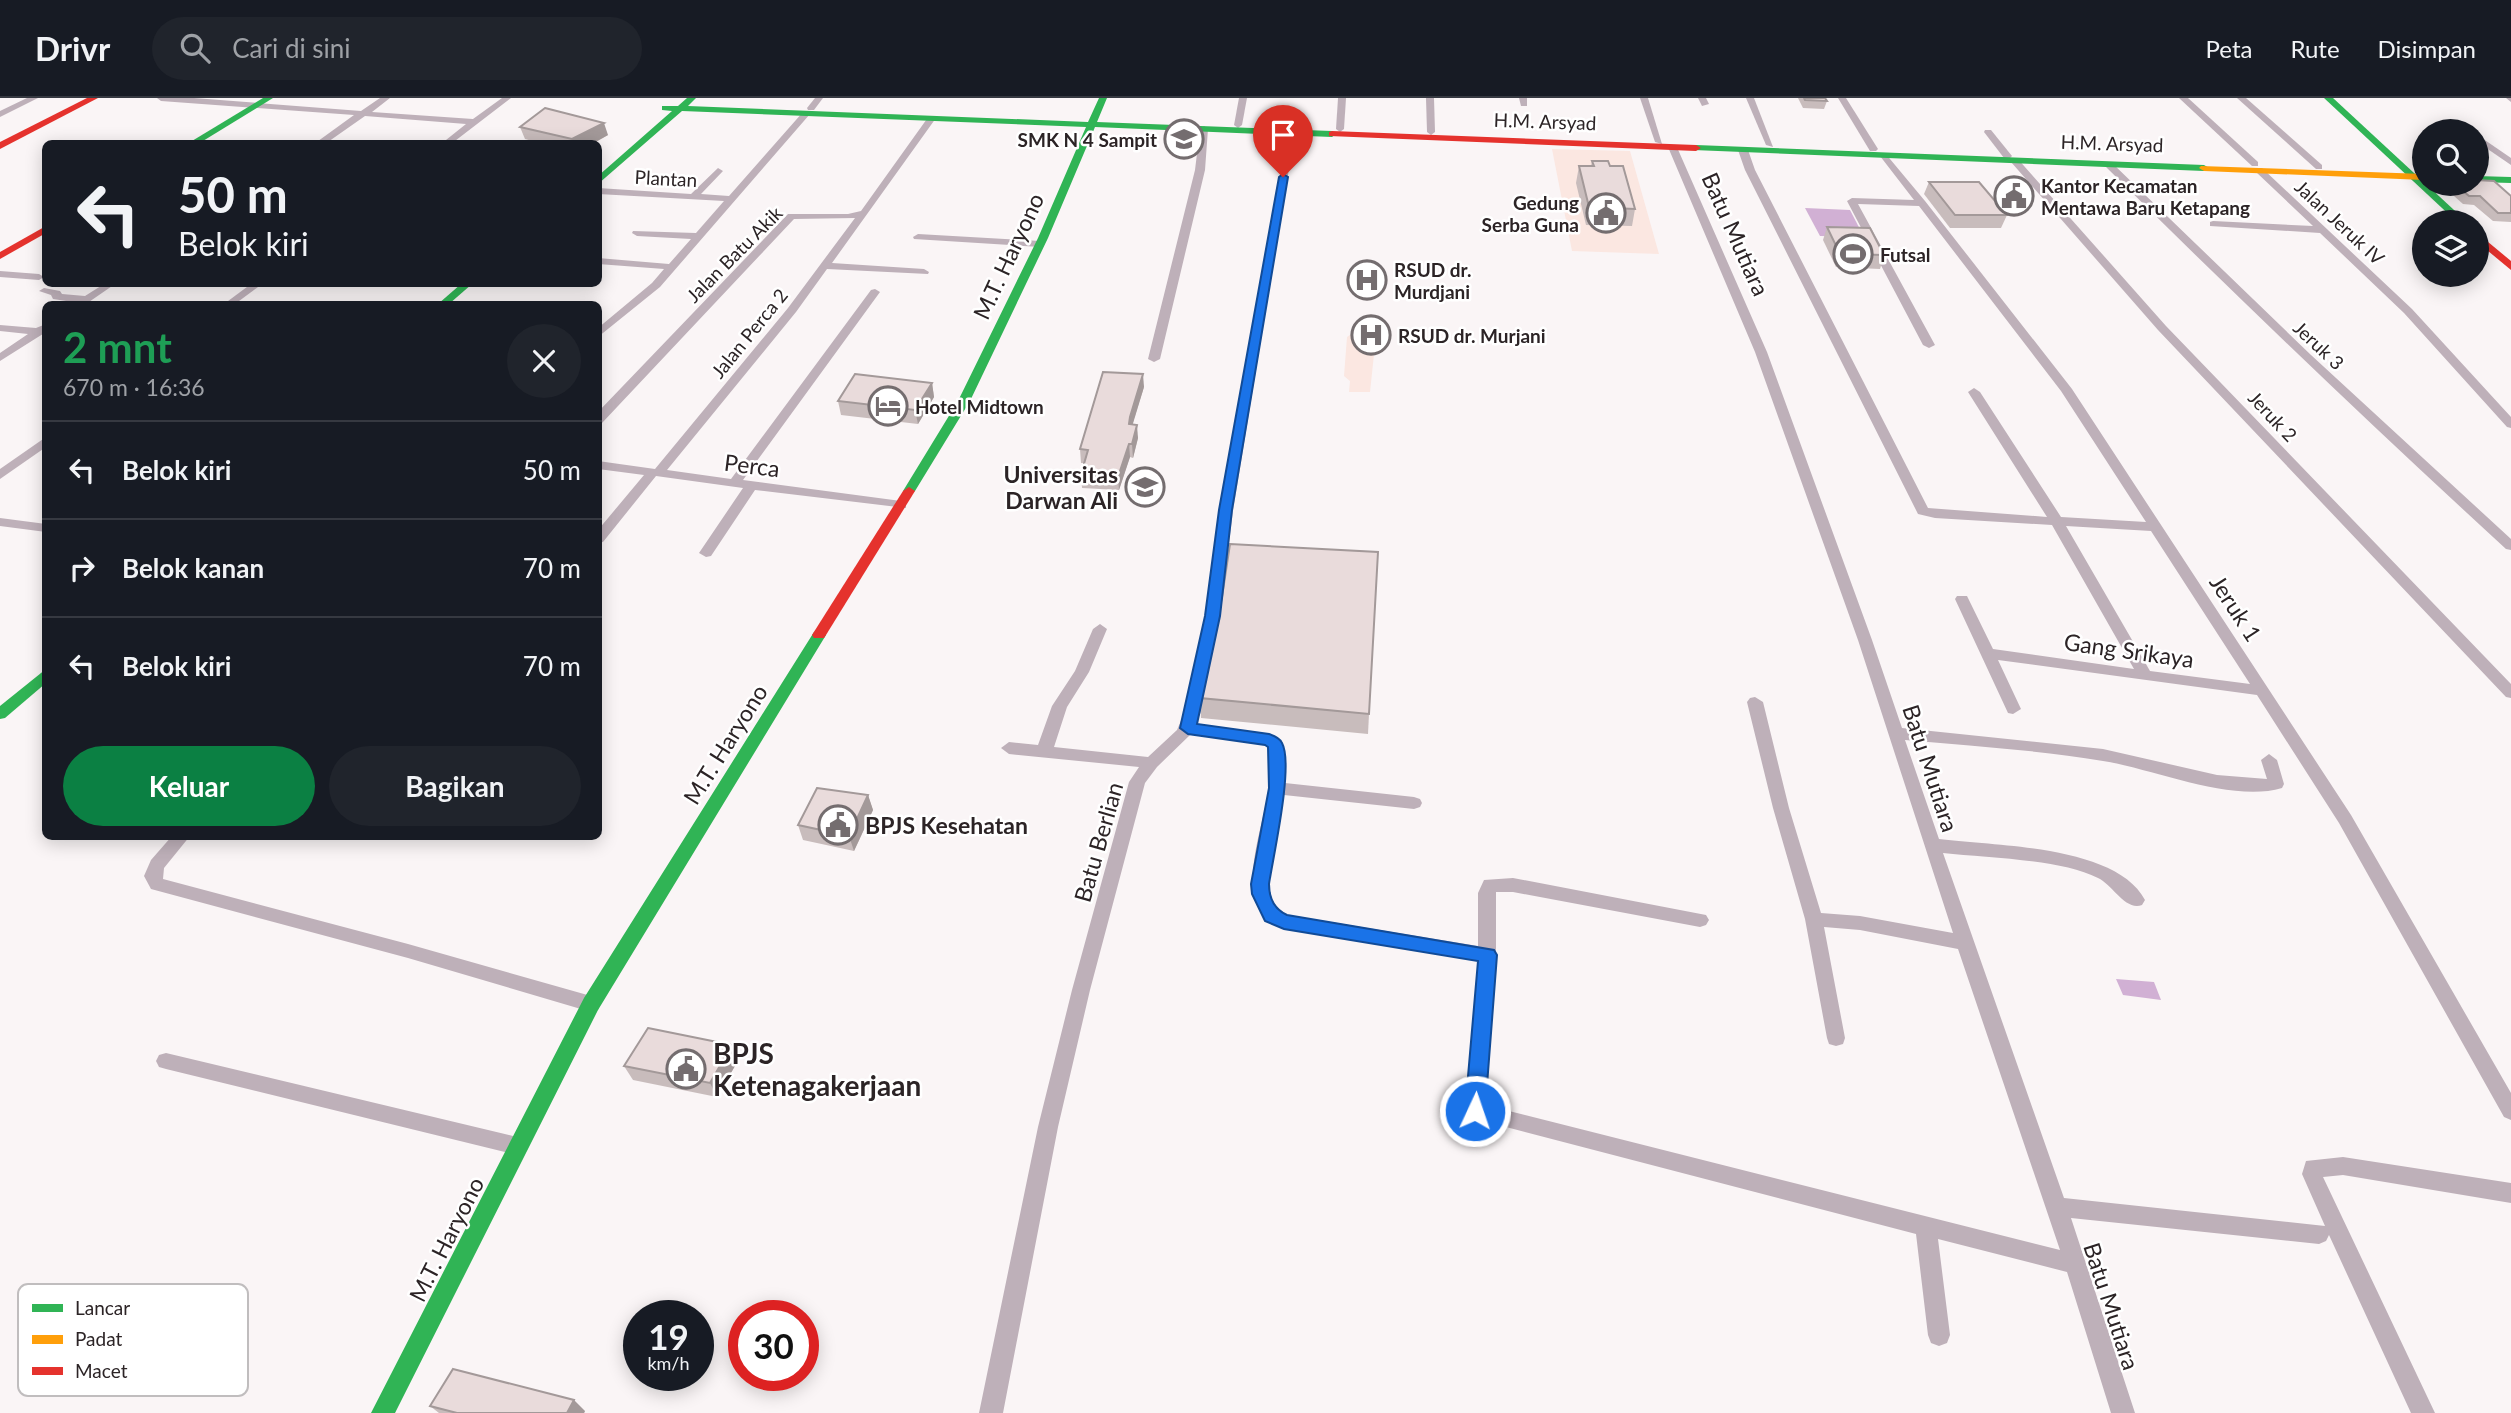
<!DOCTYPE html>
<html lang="id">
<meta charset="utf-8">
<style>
:root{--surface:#171b24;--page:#20242c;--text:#f1f3f6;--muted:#9ea1a6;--line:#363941;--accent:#0b8043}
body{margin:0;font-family:Lato,sans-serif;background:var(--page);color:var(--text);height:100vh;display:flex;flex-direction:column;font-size:26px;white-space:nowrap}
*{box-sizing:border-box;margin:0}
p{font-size:23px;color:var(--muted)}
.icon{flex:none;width:38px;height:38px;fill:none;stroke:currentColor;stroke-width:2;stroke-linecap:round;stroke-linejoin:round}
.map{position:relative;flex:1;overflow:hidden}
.drawer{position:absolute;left:42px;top:203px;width:560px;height:539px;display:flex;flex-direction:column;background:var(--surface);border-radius:10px;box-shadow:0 4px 18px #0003}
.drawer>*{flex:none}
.hud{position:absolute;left:42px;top:42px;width:560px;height:147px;border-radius:10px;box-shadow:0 4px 18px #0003;background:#171b24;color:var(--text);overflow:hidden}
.fabs{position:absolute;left:2412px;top:21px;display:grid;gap:14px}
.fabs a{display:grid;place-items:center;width:77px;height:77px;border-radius:50%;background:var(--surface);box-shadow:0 4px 18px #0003;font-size:35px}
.speed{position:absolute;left:623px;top:1202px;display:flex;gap:14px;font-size:35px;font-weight:700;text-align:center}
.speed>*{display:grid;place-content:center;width:91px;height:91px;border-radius:50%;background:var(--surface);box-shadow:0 4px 18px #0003;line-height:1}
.speed small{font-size:18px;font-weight:400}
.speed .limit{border:10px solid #d22;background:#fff;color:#111}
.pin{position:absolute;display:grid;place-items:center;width:60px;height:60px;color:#fff;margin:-72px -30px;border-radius:50% 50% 50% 0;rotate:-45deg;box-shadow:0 0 7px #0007}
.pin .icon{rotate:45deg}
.me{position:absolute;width:77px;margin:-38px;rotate:3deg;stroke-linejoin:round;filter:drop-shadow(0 0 5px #0008)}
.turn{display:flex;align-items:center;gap:24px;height:147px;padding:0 21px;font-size:32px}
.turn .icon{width:91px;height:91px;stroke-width:2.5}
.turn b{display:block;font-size:49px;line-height:60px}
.round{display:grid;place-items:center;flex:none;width:74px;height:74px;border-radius:37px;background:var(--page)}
.overview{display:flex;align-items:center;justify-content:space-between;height:119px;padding:0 21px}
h1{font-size:42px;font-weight:700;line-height:52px;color:#1e9e55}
.cta{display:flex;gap:14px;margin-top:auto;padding:14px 21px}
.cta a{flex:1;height:80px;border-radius:42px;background:var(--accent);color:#fff;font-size:28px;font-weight:700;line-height:80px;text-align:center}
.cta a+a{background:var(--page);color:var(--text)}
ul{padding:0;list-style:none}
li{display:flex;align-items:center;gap:21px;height:98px;padding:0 21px;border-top:2px solid var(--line)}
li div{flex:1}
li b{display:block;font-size:26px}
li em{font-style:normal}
header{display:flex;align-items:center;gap:42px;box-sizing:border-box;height:98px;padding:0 35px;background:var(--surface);border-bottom:2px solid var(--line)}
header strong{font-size:33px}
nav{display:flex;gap:38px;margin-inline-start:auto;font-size:24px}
.search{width:490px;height:63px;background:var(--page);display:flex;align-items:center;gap:18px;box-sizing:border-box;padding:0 24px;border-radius:38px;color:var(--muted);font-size:26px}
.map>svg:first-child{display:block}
.green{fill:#fbe7e1}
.water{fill:#d1b0d4}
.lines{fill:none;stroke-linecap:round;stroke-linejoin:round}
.street{fill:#beb0b9;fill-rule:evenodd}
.fast{fill:#30b455;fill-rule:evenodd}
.slow{fill:#ff9f0a;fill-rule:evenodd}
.jam{fill:#e5322d;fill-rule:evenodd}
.wall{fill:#c8bcbc}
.shaded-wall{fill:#a39999}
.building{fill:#e9dbdb;stroke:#a39999;stroke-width:2}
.route{fill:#1a73e8;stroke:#114b97;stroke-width:2}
.labels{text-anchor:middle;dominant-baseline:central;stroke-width:5;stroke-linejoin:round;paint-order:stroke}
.far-street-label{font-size:19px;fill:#2c2426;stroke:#fff}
.far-poi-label{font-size:19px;font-weight:bold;fill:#2c2426;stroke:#fff;text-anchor:start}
.street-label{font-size:23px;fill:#2c2426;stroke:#fff}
.poi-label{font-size:23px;font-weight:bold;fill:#2c2426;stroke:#fff;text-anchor:end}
.near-poi-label{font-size:28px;font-weight:bold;fill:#2c2426;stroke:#fff;text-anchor:start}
.key{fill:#fff;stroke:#c0bdbe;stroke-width:2}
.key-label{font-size:19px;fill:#2c2426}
</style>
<header>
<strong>Drivr</strong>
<div class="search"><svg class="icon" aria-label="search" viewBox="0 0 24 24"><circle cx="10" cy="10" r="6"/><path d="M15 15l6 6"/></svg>Cari di sini</div>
<nav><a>Peta</a><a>Rute</a><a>Disimpan</a></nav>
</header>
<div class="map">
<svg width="2511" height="1315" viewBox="0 0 2511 1315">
<rect width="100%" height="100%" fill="#faf5f6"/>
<g class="green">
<polygon points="1552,51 1630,53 1659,156 1572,153"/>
<polygon points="1350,237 1388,239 1386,247 1375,247 1370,294 1349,294 1350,283 1344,278 1347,239"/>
</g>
<g class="water">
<polygon points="1805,110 1850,112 1864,139 1820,138"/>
<polygon points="2116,881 2154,884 2161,902 2123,897"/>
</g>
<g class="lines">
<g class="street">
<polygon points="27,0 38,0 0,19 0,13"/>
<polygon points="157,0 194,0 361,13 380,0 390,0 372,14 473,21 502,0 511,0 451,46 441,46 466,26 365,18 325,46 314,46 354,17 161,3"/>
<polygon points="815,0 823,0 814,12 808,12 807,10"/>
<polygon points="1239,0 1247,0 1242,27 1238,30 1234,27"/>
<polygon points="1338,0 1346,0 1344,31 1340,34 1336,31"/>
<polygon points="1426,0 1434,0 1435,34 1431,37 1427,34"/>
<polygon points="1519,0 1527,0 1527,8 1521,8"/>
<polygon points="1640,0 1648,0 1662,46 1655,44"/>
<polygon points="1698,0 1706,0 1709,6 1702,8"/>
<polygon points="1746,0 1754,0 1773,49 1766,47"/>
<polygon points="1838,0 1846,0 1878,51 1876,53 1870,53"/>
<polygon points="2179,0 2188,0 2258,64 2258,68 2252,68"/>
<polygon points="2237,0 2246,0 2322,67 2322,71 2316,71"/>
<polygon points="2506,0 2511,0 2511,4"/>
<polygon points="803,14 810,16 660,189 598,239 598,230 652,185 664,171 598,166 598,160 669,166 691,141 637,138 632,135 633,133 696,135 724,103 598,96 598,90 691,96 718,70 723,73 701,96 729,98"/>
<polygon points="929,18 936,20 832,165 924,171 929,174 928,176 827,171 796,214 667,372 731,381 871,192 875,191 880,194 743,382 901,403 906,404 906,410 755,392 711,458 706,459 699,455 743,390 656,378 603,444 598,445 598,432 644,377 598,371 598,363 655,371 788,210 855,120 794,121 602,325 598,325 598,314 788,116 848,116 861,113"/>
<polygon points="1204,28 1208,31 1205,72 1160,261 1154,264 1148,261 1195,72 1200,31"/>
<path d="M1288,32l7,2 -62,379 -13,105 -18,93 -6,15 73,10 6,2 9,10 1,37 129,14 6,2 2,4 -2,4 -6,2 -130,-14 -15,89c1,15 6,24 19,31l190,31v-53l6,-13 29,-2 193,37 3,5 -3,5 -6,2 -187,-35h-17v63l-11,150 575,145 -102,-301 -98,-19 -36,-3 21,111 -2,6 -7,2 -7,-2 -2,-6 -22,-119 -32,-111 -26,-106 3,-4 5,-1 8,5 26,106 32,105 39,3 93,17 -95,-293 -103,-288 -87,-205 8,-2 91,207 105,288 30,88 201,21 114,26 50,4 -6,-19 8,-6 8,6 7,24 -2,4c-50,15 -128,-19 -179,-27 -65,-11 -132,-15 -198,-21l34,99c55,7 177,6 206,61l-3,5c-17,6 -29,-20 -44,-27 -38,-19 -110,-20 -155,-25l121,345 261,28 -23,-52 4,-13 37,-4 168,26v20l-168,-28 -20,2 112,236h-24l-82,-178 -3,6 -7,3 -248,-26 64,195h-24l-44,-141 -129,-33 12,96 -3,8 -8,3 -8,-3 -3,-8 -12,-101 -448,-117 -3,-6 13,-150 -193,-32c-56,-19 -23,-95 -17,-137 2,-14 0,-30 0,-44l-3,-3 -74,-11 -34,33 -12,16 -55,207 -32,137 -55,286h-24l59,-286 34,-137 57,-208 10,-15 -130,-13 -8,-6 8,-6 29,3 14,-39 23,-35 18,-42 7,-5 7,5 -18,43 -22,35 -13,40 94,10 29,-27 9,-21 20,-93 13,-105z"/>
<polygon points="1985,32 1991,32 2012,58 2010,60 2004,60 1984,34"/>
<polygon points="2476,36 2511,60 2511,67 2476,43"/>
<path d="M1743,49l5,3 7,20 173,338 119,9 -79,-125 6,-4 6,4 81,125 85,5 -85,-131 -142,-185 -61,-2 77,141 -6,3 -6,-3 -76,-144 5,-3 62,2 -34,-44 5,-3 40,48 147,188 279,426 160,278v27l-7,-3 -165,-294 -82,-128 -259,-35 23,49 -8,5 -5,-1 -53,-114 2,-3h10l26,53 141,20 -82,-144 -117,-7 -17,-4 -173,-344 -7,-20zM2066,428l85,5 99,153 -100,-13z"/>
<polygon points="2011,60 2017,60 2166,228 2511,586 2511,600 2506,599 2158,232 2011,64"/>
<path d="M2105,64h6l200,193 200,184v11l-5,-1c-136,-125 -270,-253 -401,-383z"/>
<polygon points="2256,70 2262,70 2412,211 2511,319 2511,330 2507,329 2404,215 2320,135 2210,128 2210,124 2213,123 2313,128 2256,74"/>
<polygon points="918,136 1040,143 1045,146 1040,149 914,141 913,139"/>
<polygon points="0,173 39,176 44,179 39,182 0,179"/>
<polygon points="104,186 115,186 86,206 53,201 51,197 39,193 44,190 60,193 62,196 85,198"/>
<polygon points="251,186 262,186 235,206 224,206"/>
<polygon points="46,226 46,234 0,263 0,255 28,236 0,233 0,227 36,230"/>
<polygon points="46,339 46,349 0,381 0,371"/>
<polygon points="0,420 46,426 46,434 0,428"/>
<polygon points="172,738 190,738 164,770 163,781 408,846 591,898 598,900 600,906 598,912 591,914 408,860 151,791 144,778 151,762"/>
<polygon points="166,955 517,1039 524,1041 527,1048 524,1055 517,1057 166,971 159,969 156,963 159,957"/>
</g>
<g class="fast">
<polygon points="263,0 273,0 198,46 187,46"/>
<polygon points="687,0 696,0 688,8 1088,24 1099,0 1107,0 1097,24 1332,33 1336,36 1332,39 1095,29 1048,140 970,303 915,393 909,397 903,393 958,303 1038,140 1086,29 682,13 598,86 598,78 672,13 662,12 662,8 678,8"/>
<polygon points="2324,0 2333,0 2467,124 2457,124"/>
<polygon points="1696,47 2204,67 2209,70 2204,73 1693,52 1691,50"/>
<polygon points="2476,78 2511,79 2511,85 2476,84"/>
<polygon points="461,186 472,186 449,206 438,206"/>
<polygon points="819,532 826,537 598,912 395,1315 371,1315 584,900 814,534"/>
<polygon points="46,571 46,585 5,620 0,621 0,608"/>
</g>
<polygon class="slow" points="2201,68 2424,76 2424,82 2204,73 2199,70"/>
<g class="jam">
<polygon points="87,0 98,0 0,51 0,44"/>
<polygon points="1332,33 1696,47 1701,50 1696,53 1329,38 1329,34"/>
<polygon points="46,128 46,135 0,161 0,154"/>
<polygon points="2476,134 2511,163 2511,172 2476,143"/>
<polygon points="909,389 915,393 826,537 824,540 814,540 812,537 903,393"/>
</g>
</g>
<g class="wall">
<polygon points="1798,0 1825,0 1827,3 1824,11 1803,10"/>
<polygon points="520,29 608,37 592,46 543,46 525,41"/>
<polygon points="1592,63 1610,68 1635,111 1632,128 1586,127 1576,85 1579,68 1591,68"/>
<polygon points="1929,84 2007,117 2001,130 1950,130 1924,96"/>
<polygon points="2447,86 2476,86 2511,98 2511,124 2493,123 2474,107 2463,106 2445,90"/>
<polygon points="1827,129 1884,157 1880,171 1836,169 1823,142"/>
<polygon points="932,285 934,299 918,326 841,317 838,303"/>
<polygon points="1144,289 1132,327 1138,340 1133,360 1130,359 1119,392 1082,390 1081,376 1084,365 1081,365 1080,351"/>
<polygon points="1200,600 1369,616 1368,636 1201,620"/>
<polygon points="868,697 873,712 854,753 803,742 798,727"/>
<polygon points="739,961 717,999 633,982 624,968"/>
<polygon points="430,1308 585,1313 584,1315 439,1315"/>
</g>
<g class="shaded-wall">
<polygon points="604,25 608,37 592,46 574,46 572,41"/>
<polygon points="1143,276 1144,289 1131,332 1129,326 1130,319"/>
<polygon points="932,285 934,299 918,326 915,312"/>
<polygon points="1137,327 1138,340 1133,360 1132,346"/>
<polygon points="1129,346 1130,359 1119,392 1118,379"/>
<polygon points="868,697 873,712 854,753 849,738"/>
<polygon points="732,947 739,961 717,999 710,985"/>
<polygon points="574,1302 585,1313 584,1315 567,1315"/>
</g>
<g class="building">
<polygon points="1804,0 1825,0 1827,3 1805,2"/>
<polygon points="545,10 604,25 572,41 520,29"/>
<polygon points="1592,63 1608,63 1610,68 1623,68 1635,111 1589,109 1579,68 1594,68"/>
<polygon points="2476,82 2494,83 2511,98 2511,115 2498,115 2480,98 2469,98 2455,86 2476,86"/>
<polygon points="1929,84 1979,84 2007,117 1955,117"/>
<polygon points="1827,129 1870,130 1884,157 1840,156"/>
<polygon points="1103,274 1143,276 1130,319 1129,326 1137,327 1132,346 1129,346 1118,379 1081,376 1088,352 1080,351"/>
<polygon points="855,276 932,285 915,312 838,303"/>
<polygon points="1230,446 1378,454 1369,616 1200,600 1222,499"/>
<polygon points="817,690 868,697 849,738 798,727"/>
<polygon points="648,930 732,947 710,985 624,968"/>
<polygon points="453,1271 574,1302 567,1315 457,1315 430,1308"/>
</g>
<path class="route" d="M1283,76l5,3 -56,333 -12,106 -23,108 72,10c6,2 11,4 13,9 12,22 -9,114 -13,141 0,14 5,25 18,31l207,35 3,5 -12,156 -3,7 -7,2 -7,-2 -3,-7 13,-150 -194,-32 -19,-8 -13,-27 -1,-10 18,-96 -1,-41 -3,-2 -77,-11 -8,-6 25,-112 14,-106 60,-333z"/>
<defs>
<g id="school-ring" transform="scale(2.0125)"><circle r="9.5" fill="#fff" stroke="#746d6f" stroke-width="1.5"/><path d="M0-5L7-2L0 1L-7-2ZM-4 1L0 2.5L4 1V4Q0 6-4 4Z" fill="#746d6f"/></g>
<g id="civic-ring" transform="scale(2.0125)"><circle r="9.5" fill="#fff" stroke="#746d6f" stroke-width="1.5"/><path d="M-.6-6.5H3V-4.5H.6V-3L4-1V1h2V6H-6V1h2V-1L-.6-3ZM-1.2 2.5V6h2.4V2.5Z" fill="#746d6f"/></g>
<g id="stadium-ring" transform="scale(2.0125)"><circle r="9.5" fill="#fff" stroke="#746d6f" stroke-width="1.5"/><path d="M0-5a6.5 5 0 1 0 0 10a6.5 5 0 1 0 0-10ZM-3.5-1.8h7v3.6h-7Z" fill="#746d6f"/></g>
<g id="hospital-ring" transform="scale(2.0125)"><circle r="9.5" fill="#fff" stroke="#746d6f" stroke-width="1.5"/><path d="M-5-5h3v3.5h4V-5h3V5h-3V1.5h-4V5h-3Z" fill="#746d6f"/></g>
<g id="hotel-ring" transform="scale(2.0125)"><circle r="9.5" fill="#fff" stroke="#746d6f" stroke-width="1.5"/><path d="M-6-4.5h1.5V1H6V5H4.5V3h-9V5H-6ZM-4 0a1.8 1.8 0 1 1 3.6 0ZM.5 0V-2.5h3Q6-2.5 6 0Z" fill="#746d6f"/></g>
<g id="university-ring" transform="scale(2.0125)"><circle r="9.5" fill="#fff" stroke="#746d6f" stroke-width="1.5"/><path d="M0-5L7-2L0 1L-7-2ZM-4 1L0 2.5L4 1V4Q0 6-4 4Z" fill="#746d6f"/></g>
</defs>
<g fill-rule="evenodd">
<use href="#school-ring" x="1184" y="41"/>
<use href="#civic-ring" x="2014" y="98"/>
<use href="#civic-ring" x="1606" y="115"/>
<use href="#stadium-ring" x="1853" y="156"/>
<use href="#hospital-ring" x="1367" y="182"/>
<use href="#hospital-ring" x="1371" y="237"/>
<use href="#hotel-ring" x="888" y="308"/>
<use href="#university-ring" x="1145" y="389"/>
<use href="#civic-ring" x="838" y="727"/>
<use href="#civic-ring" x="686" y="971"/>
</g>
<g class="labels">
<g class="far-street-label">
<text transform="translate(1545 23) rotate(2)">H.M. Arsyad</text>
<text transform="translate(2112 45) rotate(2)">H.M. Arsyad</text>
<text transform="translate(666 80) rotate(3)">Plantan</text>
<text transform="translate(2340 124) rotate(43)">Jalan Jeruk IV</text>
<text transform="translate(734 156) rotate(-45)">Jalan Batu Akik</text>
<text transform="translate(749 235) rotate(-51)">Jalan Perca 2</text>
<text transform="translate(2319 247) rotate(43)">Jeruk 3</text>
<text transform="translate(2273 318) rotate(47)">Jeruk 2</text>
</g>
<g class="far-poi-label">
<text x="1157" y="41" text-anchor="end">SMK N 4 Sampit</text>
<text x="2041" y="87">Kantor Kecamatan<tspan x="2041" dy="22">Mentawa Baru Ketapang</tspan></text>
<text x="1579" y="104" text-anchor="end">Gedung<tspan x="1579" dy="22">Serba Guna</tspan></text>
<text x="1880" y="156">Futsal</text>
<text x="1394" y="171">RSUD dr.<tspan x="1394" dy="22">Murdjani</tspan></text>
<text x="1398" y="237">RSUD dr. Murjani</text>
<text x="915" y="308">Hotel Midtown</text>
</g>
<g class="street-label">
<text transform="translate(1736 136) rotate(66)">Batu Mutiara</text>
<text transform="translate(1008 158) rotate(-65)">M.T. Haryono</text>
<text transform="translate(752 367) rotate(7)">Perca</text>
<text transform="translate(2236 510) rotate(57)">Jeruk 1</text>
<text transform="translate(2129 552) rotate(8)">Gang Srikaya</text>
<text transform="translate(725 646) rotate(-58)">M.T. Haryono</text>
<text transform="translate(1931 670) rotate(72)">Batu Mutiara</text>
<text transform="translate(1098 744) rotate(-74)">Batu Berlian</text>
<text transform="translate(446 1141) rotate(-63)">M.T. Haryono</text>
<text transform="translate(2112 1208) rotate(72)">Batu Mutiara</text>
</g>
<g class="poi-label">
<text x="1118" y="376">Universitas<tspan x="1118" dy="26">Darwan Ali</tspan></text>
<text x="865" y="727" text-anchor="start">BPJS Kesehatan</text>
</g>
<g class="near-poi-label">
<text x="713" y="955">BPJS<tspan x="713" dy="32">Ketenagakerjaan</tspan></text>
</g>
</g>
<rect x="18" y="1186" width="230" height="112" rx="10" class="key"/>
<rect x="32" y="1206" width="31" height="8" fill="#30b455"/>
<rect x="32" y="1237" width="31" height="9" fill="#ff9f0a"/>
<rect x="32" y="1269" width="31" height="8" fill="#e5322d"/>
<g class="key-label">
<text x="75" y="1217">Lancar</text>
<text x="75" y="1248">Padat</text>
<text x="75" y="1280">Macet</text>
</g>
</svg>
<div class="fabs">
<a><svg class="icon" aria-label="search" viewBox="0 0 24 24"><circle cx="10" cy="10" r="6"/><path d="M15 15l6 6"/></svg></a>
<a><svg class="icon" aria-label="layers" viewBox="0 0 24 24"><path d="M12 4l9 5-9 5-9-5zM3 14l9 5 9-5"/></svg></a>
</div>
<div class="speed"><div>19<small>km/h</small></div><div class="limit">30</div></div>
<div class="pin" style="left:1283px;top:79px;background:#d93025"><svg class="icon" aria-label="arrive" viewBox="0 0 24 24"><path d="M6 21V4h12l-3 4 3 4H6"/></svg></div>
<svg class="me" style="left:1475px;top:1013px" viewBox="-20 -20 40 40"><circle r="17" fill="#1a73e8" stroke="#fff" stroke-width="3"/><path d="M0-11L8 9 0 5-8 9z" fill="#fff"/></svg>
<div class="hud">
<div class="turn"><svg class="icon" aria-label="left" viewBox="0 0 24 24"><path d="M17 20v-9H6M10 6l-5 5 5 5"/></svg><div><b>50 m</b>Belok kiri</div></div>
</div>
<section class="drawer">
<div class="overview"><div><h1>2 mnt</h1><p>670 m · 16:36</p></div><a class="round"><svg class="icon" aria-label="close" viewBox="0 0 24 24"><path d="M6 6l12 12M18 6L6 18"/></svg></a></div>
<ul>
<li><svg class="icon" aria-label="left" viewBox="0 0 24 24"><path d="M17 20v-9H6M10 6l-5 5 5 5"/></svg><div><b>Belok kiri</b></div><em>50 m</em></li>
<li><svg class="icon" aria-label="right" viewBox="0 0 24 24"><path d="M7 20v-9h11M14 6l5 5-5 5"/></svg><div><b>Belok kanan</b></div><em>70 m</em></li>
<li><svg class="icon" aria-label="left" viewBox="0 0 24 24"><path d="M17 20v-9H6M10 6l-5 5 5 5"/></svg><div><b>Belok kiri</b></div><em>70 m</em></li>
</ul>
<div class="cta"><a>Keluar</a><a>Bagikan</a></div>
</section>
</div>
